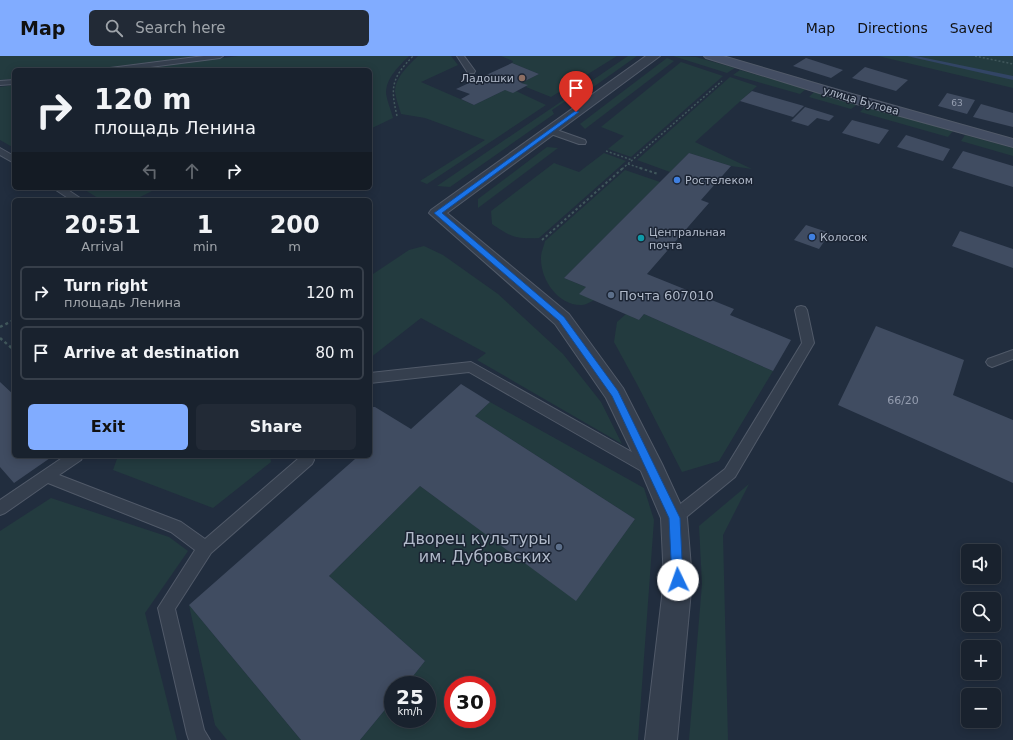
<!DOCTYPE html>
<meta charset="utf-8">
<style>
:root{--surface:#19222e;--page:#222a36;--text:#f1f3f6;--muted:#9fa4aa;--line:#373f4a;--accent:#81acff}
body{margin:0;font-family:"DejaVu Sans",sans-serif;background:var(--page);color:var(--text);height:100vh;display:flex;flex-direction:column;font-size:15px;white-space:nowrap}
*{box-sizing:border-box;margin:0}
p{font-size:13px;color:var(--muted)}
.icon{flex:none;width:22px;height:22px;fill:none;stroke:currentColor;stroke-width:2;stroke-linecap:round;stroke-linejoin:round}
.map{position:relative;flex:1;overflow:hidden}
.sheet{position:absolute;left:12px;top:142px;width:360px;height:260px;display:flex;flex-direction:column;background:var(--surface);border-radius:6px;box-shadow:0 2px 10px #0003,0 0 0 1px var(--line)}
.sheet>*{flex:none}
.guide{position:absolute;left:12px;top:12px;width:360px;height:122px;border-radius:6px;box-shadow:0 2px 10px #0003,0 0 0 1px var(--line);background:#19222e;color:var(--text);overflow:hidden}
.fabs{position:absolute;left:961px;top:488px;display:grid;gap:8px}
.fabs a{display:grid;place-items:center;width:40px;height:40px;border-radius:6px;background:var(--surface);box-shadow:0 2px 10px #0003,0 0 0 1px var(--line);font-size:20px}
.speed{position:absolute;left:384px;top:620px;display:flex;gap:8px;font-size:20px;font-weight:700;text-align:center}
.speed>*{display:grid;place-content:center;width:52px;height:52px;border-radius:50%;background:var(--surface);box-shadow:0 2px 10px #0003,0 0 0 1px var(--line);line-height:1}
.speed small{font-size:10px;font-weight:400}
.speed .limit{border:6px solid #d22;background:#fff;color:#111}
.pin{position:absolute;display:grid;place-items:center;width:34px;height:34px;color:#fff;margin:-41px -17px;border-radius:50% 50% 50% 0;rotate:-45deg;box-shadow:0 0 4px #0007}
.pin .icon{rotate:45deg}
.me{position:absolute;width:44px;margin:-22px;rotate:357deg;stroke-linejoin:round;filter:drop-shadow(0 0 3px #0008)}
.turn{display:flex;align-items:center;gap:14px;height:84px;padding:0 16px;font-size:18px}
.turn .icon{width:52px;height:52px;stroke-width:2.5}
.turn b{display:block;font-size:28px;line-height:34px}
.lanes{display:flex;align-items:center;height:38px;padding:0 16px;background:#0003;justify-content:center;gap:20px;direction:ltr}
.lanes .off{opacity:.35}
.eta{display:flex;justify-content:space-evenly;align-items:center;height:68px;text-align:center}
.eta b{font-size:24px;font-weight:700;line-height:28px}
.action{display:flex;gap:8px;margin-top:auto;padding:8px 16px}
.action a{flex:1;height:46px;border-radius:6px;background:var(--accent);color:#111;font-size:16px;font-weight:700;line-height:46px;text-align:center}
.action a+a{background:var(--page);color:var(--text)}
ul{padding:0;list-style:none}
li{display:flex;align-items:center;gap:12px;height:54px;margin:0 8px 6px;padding:0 8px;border:2px solid var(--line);border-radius:6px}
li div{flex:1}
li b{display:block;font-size:15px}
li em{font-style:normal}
header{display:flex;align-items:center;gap:24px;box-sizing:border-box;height:56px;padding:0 20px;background:var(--accent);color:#111}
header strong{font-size:19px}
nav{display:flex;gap:22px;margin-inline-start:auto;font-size:14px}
.search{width:280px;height:36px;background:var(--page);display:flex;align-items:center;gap:10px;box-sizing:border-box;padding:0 14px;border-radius:6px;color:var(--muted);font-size:15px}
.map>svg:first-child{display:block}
.green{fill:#233b3f;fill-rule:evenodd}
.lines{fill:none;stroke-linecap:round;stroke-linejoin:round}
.stream{fill:#324565;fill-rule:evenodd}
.building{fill:#404c61}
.lane-casing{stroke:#515a69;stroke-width:2}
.street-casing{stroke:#515a69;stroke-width:2}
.secondary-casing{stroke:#515a69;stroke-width:2}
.path-far2{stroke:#41585c;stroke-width:1.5;stroke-dasharray:2 2;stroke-linecap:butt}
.path-far1{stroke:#41585c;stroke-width:2;stroke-dasharray:2.5 2.5;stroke-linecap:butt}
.path{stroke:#41585c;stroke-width:2.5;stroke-dasharray:3 3;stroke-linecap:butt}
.lane{fill:#353f4e;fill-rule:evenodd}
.street{fill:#353f4e;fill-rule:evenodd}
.secondary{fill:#434d62;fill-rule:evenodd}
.route{fill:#1a73e8;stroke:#114b97}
.education-dot{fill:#8d6e63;stroke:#1b2433;stroke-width:1.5}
.shop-dot{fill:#3f7fe0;stroke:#1b2433;stroke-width:1.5}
.culture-dot{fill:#0f9aa8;stroke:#1b2433;stroke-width:1.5}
.service-dot{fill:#5c6f8a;stroke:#1b2433;stroke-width:1.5}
.labels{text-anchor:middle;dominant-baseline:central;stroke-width:3;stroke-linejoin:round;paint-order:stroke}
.far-number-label{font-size:9px;fill:#959eb0}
.far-poi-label{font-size:11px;fill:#b1baca;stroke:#1b2433;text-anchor:start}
.far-street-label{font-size:11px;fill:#b1baca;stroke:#1b2433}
.number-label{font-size:11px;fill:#959eb0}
.poi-label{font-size:13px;fill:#b1baca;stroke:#1b2433;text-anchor:start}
.near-poi-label{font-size:16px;fill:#b1baca;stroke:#1b2433;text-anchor:end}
</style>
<header>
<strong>Map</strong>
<div class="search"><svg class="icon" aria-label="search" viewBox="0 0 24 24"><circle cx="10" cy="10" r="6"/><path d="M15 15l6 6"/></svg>Search here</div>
<nav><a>Map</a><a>Directions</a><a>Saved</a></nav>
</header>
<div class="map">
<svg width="1013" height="684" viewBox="0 0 1013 684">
<rect width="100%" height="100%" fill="#212d3e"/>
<g class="green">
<polygon points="0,0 200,0 87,14 14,14 14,23 0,24"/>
<path d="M238,0h171c-10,10 -23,22 -23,37 1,8 5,17 7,25l-23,11v-59h-239z"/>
<path d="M418,0h33l7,9 -37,17 53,23 31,-15 11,1 30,14 -119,79 -7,-3 65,-41 -60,-22 -24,-4c-2,-7 -5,-15 -6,-22 0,-15 13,-26 23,-36z"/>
<polygon points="501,0 617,0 551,41 526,31 527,29 521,27 539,18 512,7 513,5"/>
<polygon points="628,0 637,0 575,44 567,44 552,54 554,58 450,131 437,130"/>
<polygon points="673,0 696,1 735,12 727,17"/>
<polygon points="878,0 1013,0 1013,32"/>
<polygon points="667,2 674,5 585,73 580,68"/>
<polygon points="681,6 723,20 631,101 608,93 624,80 601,71"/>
<polygon points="740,14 806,33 800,38 733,19"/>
<polygon points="730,21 757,30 695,86 752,113 731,110 689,97 670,116 637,104"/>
<polygon points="14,29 14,92 0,84 0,31"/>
<polygon points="815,35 858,48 851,53 809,41"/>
<polygon points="866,50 953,75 948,81 860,56"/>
<polygon points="965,79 1013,92 1013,100 961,85"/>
<polygon points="547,91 558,92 478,152 478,143"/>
<path d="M604,97l22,8 -87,77c-24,1 -28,-1 -47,-14l-1,-13 63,-48 25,9z"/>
<path d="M625,114l35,12 -96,96 22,9 8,13c-4,2 -8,5 -12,5 -24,1 -42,-26 -41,-48 0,-5 3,-11 4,-16z"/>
<polygon points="82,132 158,132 134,144 101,144"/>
<polygon points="424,190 443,199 498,238 563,298 601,346 622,388 477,304 486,297 421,262 370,302 370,220 409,194"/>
<polygon points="626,258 639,264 644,258 773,315 719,405 682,416 638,330 614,286 617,266"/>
<path d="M490,346l154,86 10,32 -16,220h-278l33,-40v19h34v-34h-21l19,-24 -96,-85 91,-90 156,114 59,-81 -160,-103zM453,629h34v34h-34z"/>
<polygon points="118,400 270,400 271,406 213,452 113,414"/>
<polygon points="749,428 723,479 728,684 689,684 702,528 699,470"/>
<polygon points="51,442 169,481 188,495 145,557 177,684 0,684 0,475"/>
<polygon points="189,549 301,684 227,684 215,669"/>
</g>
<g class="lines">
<polygon class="stream" points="907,0 916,0 1013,20 1013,24"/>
</g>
<g class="building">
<polygon points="806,2 843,14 831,22 793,10"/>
<polygon points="512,7 539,18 521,27 528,29 513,37 505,34 474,49 461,43 470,38 456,33"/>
<polygon points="865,11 908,24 896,35 852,22"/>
<polygon points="752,35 804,50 793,61 740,45"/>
<polygon points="947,37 975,44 967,58 938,50"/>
<polygon points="981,48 1013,57 1013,71 973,61"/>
<polygon points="805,51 834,60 829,65 817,62 808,70 791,65"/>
<polygon points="852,64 889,74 879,88 842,77"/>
<polygon points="906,79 950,93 943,105 897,91"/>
<polygon points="963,95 1013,110 1013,131 952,112"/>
<polygon points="689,97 731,110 701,144 709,147 647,218 734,253 730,259 791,284 773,315 644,258 639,264 579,238 586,231 564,222"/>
<polygon points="806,169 830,177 819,193 794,184"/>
<polygon points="960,175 1013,193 1013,212 952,190"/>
<polygon points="876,270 964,304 953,339 1013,364 1013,427 838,349"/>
<polygon points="0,326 14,339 14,400 53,400 14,427 0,411"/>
<polygon points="461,328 490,346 475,360 635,463 576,545 420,430 329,520 425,605 406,629 393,629 393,644 360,684 301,684 189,549 355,403 351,400 370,400 370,351 375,351 411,373"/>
</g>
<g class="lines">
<g class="lane-casing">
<g id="lane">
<polygon points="204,0 223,0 220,2 127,14 106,14 110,12"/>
<polygon points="457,0 464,0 475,15 474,17 468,17"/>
<polygon points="14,24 14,28 0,29 0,25"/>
<polygon points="548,73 554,73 585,84 586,86 585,88 579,88 548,77 547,75"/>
<polygon points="0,92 14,100 14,107 0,99"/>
<polygon points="53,132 65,132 83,144 71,144"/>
<polygon points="801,250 805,251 807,254 814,287 735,421 679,467 674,469 669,467 666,462 669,457 725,413 802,287 795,254 797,251"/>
<polygon points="1013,294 1013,303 992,311 988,309 986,306 988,303"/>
<polygon points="471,306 655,409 657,413 655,417 650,419 645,417 469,316 370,327 370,317"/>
<polygon points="65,400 83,400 81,404 59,419 181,466 205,483 299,402 298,400 312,400 314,404 312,408 211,497 175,553 204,674 210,684 189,684 187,678 158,552 195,494 171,476 48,427 5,457 0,459 0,444"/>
</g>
</g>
<g class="street-casing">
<polygon id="street" points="646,0 660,0 447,157 569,258 623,332 662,408 687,462 692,524 677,684 645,684 664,524 661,462 641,415 606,342 555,268 429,157 431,154"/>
</g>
<g class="secondary-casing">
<polygon id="secondary" points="704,0 723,0 852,38 1013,83 1013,91 842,44 706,2"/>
</g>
<g class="path-far2">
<polyline points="975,0 1013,8"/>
<path d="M397,60c-7,-30 -5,-38 16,-60"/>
<polyline points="606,95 632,104"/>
<polyline points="628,108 643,113"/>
<polyline points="622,113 722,25"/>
</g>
<g class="path-far1">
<polyline points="640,112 658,118"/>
<polyline points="542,184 623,112"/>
</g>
<g class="path">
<polyline points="0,271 14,264"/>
<polyline points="0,282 14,294"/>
</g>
<use href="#lane" class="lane"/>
<use href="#street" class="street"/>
<use href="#secondary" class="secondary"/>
</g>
<polygon class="route" points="575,55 579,56 442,157 564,261 618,335 680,462 683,524 682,528 678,530 674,528 672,524 669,462 612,340 559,265 434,157"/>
<circle class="education-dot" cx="522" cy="22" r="4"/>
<g class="shop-dot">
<circle cx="677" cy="124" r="4"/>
<circle cx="812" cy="181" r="4"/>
</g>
<circle class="culture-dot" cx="641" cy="182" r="4"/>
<g class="service-dot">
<circle cx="611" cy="239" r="4"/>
<circle cx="559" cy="491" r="4"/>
</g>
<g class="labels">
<g class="far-number-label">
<text x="957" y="47">63</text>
</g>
<g class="far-poi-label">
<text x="514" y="22" text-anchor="end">Ладошки</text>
<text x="685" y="124">Ростелеком</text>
<text x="649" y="176">Центральная<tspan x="649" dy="13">почта</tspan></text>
<text x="820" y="181">Колосок</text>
</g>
<g class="far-street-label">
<text transform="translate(861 45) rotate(16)">улица Бутова</text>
</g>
<g class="number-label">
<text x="903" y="344">66/20</text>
</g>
<g class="poi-label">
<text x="619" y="239">Почта 607010</text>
</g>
<g class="near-poi-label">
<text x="551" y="482">Дворец культуры<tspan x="551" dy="18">им. Дубровских</tspan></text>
</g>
</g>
</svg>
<div class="fabs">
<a><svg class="icon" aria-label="sound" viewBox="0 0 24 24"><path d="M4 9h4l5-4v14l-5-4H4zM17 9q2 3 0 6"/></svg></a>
<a><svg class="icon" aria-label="search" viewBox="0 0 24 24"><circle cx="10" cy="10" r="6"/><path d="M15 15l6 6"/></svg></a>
<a>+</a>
<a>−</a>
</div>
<div class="speed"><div>25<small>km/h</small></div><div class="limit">30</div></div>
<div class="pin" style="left:576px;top:56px;background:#d93025"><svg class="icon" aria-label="arrive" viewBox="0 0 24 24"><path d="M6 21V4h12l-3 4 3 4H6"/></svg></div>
<svg class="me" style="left:678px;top:524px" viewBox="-20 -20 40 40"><circle r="19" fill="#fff"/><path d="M0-13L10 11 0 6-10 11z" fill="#1a73e8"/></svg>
<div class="guide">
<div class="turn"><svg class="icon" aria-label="right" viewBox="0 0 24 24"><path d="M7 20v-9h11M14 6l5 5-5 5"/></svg><div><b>120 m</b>площадь Ленина</div></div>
<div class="lanes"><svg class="icon off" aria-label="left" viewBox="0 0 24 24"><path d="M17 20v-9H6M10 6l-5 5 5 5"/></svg><svg class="icon off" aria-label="ahead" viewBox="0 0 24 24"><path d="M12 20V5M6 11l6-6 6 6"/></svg><svg class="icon" aria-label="right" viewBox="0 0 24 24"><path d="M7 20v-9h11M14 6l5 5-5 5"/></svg></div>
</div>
<section class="sheet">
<div class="eta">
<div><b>20:51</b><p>Arrival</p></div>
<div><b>1</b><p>min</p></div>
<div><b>200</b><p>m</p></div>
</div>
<ul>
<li><svg class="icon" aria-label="right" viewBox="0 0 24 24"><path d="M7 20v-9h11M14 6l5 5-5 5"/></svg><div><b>Turn right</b><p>площадь Ленина</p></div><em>120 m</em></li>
<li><svg class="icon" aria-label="arrive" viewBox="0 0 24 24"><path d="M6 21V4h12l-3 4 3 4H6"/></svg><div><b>Arrive at destination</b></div><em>80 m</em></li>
</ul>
<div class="action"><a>Exit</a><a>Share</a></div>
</section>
</div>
